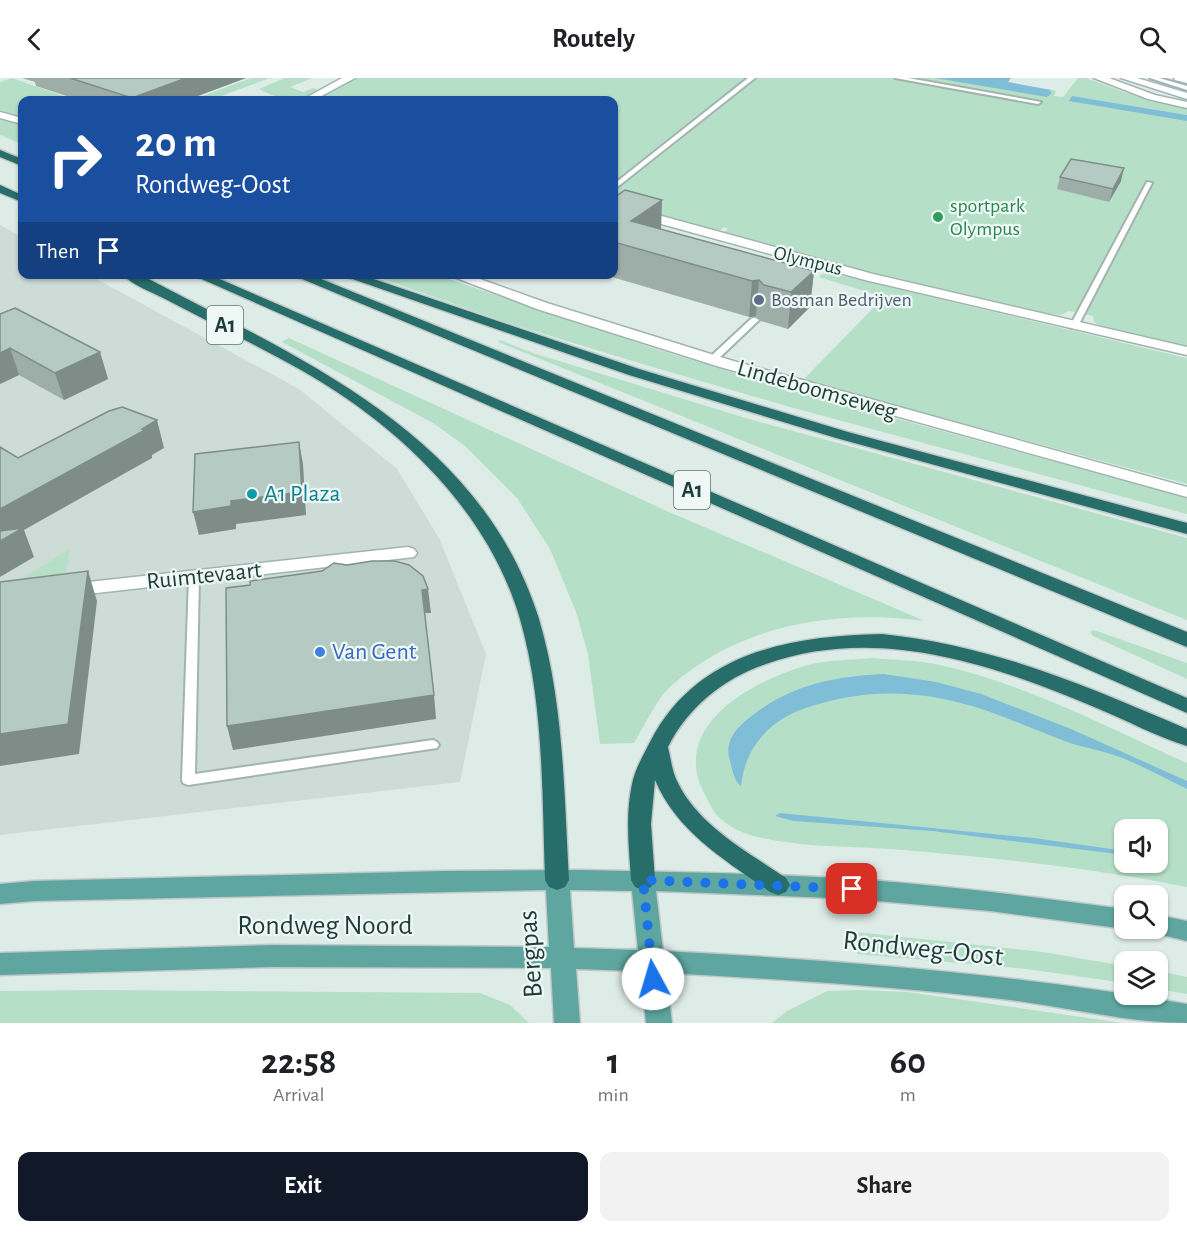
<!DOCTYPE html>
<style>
:root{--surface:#fff;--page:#f2f2f2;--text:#202124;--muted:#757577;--accent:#111827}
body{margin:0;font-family:"Alegreya Sans",sans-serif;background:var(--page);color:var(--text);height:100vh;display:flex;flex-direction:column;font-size:22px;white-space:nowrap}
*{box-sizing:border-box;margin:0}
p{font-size:20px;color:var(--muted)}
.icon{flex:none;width:33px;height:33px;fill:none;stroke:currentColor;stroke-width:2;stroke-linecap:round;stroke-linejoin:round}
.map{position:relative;height:945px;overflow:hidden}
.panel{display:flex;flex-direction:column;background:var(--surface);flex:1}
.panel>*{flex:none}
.guide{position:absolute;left:18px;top:18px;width:600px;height:183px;border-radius:12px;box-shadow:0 2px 4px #0004;background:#1a4fa0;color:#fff;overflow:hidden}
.buttons{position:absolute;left:1114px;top:741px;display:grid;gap:12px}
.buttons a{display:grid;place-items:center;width:54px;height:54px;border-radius:12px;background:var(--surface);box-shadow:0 2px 4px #0004;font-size:30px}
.pin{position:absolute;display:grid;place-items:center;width:51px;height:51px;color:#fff;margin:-26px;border-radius:12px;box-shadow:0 3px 9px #0006}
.me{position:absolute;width:66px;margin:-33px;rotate:354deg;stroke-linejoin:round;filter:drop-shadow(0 0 4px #0008)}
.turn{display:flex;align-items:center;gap:21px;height:126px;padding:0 18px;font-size:27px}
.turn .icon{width:78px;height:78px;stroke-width:2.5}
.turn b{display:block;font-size:42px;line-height:51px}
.then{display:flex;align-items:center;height:57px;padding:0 18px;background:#0003;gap:12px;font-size:22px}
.eta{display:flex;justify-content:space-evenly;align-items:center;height:102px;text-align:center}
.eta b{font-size:36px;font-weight:700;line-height:42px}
.button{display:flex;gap:12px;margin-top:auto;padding:12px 18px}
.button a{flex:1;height:69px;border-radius:12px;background:var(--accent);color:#fff;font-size:24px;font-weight:700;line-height:69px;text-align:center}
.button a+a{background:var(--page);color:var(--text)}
header{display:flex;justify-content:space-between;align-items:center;height:78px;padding:0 18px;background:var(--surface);font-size:27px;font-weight:700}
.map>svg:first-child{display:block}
.built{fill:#cddcd7}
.green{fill:#b5e0c7;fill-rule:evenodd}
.water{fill:#80bdd7}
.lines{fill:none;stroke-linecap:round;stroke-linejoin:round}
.lane-casing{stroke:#a1b4b0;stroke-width:4}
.street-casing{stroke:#a1b4b0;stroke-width:3}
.secondary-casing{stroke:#9cb9b3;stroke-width:3}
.primary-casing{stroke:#c0c9c8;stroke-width:3}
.highway-casing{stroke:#c0c9c8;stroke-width:3}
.lane{fill:#fff;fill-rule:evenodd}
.street{fill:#fff;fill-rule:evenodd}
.secondary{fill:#fff;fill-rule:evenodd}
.primary{fill:#5ea69f;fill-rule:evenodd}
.highway{fill:#276d69;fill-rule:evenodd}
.wall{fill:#9daea9}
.shaded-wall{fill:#7f8d89}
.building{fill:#b6cac4;stroke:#7f8d89;stroke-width:1.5}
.route{stroke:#1a73e8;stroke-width:10;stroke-dasharray:0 18}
.leisure-dot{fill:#2e9e5b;stroke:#eff8f5;stroke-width:2}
.service-dot{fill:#5c6f8a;stroke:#eff8f5;stroke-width:2}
.culture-dot{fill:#0f9aa8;stroke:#eff8f5;stroke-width:2}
.shop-dot{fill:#3f7fe0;stroke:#eff8f5;stroke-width:2}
.labels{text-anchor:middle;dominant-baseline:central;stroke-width:4.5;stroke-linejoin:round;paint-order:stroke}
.far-leisure-label{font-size:20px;fill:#27864d;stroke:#eff8f5;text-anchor:start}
.far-street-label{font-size:20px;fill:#1e3d3a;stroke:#eff8f5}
.far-service-label{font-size:20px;fill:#4e5e75;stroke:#eff8f5;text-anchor:start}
.shield{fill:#eff8f5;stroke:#5d7572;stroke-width:1.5}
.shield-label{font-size:22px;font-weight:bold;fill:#1e3d3a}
.street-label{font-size:24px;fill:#1e3d3a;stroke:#eff8f5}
.culture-label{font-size:24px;fill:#0d838f;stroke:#eff8f5;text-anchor:start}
.shop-label{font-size:24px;fill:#366cbe;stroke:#eff8f5;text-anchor:start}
.near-street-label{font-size:28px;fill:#1e3d3a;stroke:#eff8f5}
</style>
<header><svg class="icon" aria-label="back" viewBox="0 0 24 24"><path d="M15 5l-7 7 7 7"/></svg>Routely<svg class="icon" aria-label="search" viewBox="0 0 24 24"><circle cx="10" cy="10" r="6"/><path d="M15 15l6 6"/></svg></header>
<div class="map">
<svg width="1187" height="945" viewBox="0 0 1187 945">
<rect width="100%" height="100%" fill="#deece8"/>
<polygon class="built" points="0,147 22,159 22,196 89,197 299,311 397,391 439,460 486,576 460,704 0,757"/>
<g class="green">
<polygon points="12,0 74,22 22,22 22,39 0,32 0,4"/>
<polygon points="251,0 270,0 210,22 192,22"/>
<path d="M285,0h27l-22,9 13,5 10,-4 8,3c-22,11 -40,10 -62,-2z"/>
<polygon points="354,0 951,0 1054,12 1056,14 1054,18 1063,19 1078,0 1086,0 1135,18 1187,31 1187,37 1072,18 1187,40 1187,268 1102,249 1094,244 1093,238 1069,233 1061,237 1049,236 787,174 723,155 728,151 724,149 718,154 615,125 614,22 311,22"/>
<polygon points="0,41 22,47 22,66 0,57"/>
<polygon points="822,196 834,196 1187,280 1187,406 803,302 884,219 819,199"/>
<polygon points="371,197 437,197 665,274 788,311 1187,420 1187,436 790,329 639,285 508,245"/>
<path d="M289,260l380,174 256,109c-88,-12 -185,3 -254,65 -14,12 -27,41 -37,57l-34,1 -12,-90 -12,-42 -26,-63 -33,-51 -52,-52 -32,-23 -151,-81z"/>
<polygon points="500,262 533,275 749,341 1187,460 1187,542 498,264"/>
<polygon points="70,471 65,500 9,508"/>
<polygon points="1094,552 1187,585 1187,601 1093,558 1090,554"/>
<path d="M871,580c23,2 46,2 69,7 86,19 167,62 247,98v124c-93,-19 -190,-29 -284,-37 -47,-4 -95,-2 -141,-12 -18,-4 -34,-10 -47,-25 -4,-5 -7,-14 -11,-20 -35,-68 50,-113 104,-128 20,-5 43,-5 63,-7zM1125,752h33v32h-33z"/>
<polygon points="856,854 1043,874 1125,888 1125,905 1026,891 857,876"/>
<polygon points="1158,893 1187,899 1187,916 1158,911"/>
<polygon points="101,912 480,915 510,927 529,945 0,945 0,913"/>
<polygon points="860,912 908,914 1123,945 772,945 787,933 827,913"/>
</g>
<g class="water">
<polygon points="935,0 1011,0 1008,4 1051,12 1049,13 1052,15 1047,19"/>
<polygon points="1072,18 1187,37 1187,43 1069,23"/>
<path d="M884,596l52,8 45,12 90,35 116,52v8c-27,-13 -54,-29 -83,-37 -10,-3 -21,-5 -31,-8 -24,-8 -48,-19 -72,-28 -67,-25 -126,-31 -195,-8 -37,12 -61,40 -65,78 -8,-6 -9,-19 -12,-29 -4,-18 10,-32 24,-42 38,-30 83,-39 131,-41z"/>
<polygon points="780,735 1034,760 1125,773 1125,777 932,753 794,743 775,738"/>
</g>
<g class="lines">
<g class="lane-casing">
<g id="lane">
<polygon points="748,0 755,0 616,110 614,111 614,106"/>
<polygon points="895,0 908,0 1041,24 1038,26"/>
<polygon points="1150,0 1159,0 1187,8 1187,12"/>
<polygon points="1147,104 1152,105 1078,248 1077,250 1071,250 1070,248"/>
<polygon points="752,240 755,240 759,242 715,284 709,284 709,280"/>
<polygon points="194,496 199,499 195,696 433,662 437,664 439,667 437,670 188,707 183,705 182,702 189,499"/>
</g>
</g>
<g class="street-casing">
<g id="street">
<polygon points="342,0 355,0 314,22 302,22"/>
<polygon points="1094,0 1109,0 1155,17 1187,24 1187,30 1148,21"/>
<polygon points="0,34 22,40 22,46 0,40"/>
<polygon points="614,125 873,196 1187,269 1187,277 865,202 614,133"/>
<polygon points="446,196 466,196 547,225 730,282 1187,409 1187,419 720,289 537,231"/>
<polygon points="408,469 414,471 417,475 414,479 70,518 63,516 61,512 63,508 70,506"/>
</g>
</g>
<g class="secondary-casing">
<g id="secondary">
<polygon points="1121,0 1137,0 1187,15 1187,21"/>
<polygon points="1174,0 1187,0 1187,5 1175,2"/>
</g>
</g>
<g class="primary-casing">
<g id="primary">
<path d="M581,792c90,2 181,3 272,9 91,6 182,18 272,30v19h2l-2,1 -135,-18 -136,-12 -198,-8 7,60c176,9 352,23 524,53v19c-60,0 -125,-17 -185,-24 -112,-13 -224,-20 -336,-26l6,50h-26l-5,-51 -7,-1 -58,-2 4,54h-26l-3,-55 -280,-1 -271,8v-22l271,-8 278,2 -3,-57 -512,11 -34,3v-20l34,-3 410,-10zM570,812l62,1 6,59 -64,-2z"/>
<polygon points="1158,837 1187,843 1187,863 1149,854 1148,850 1158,850"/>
</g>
</g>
<g class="highway-casing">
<g id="highway">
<polygon points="0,72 22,81 22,88 0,79"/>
<polygon points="0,107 22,117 22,124 0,115"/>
<path d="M122,196h17c159,84 341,157 400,345 25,84 25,174 30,261l-4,7 -8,3 -8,-3 -4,-7c-3,-86 -1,-177 -25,-261 -32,-109 -122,-194 -219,-249 -43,-24 -88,-46 -132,-69 -15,-8 -36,-15 -47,-27z"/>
<polygon points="190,196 208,196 1187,620 1187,635"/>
<polygon points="290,196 309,196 1187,554 1187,569"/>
<polygon points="338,196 359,196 639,291 848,354 1187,445 1187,456 836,360 629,297"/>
<path d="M882,556c113,12 202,51 305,95v17c-30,-9 -59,-25 -88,-37 -104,-44 -221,-85 -333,-45 -42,14 -78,43 -98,83 3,12 4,25 10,36 21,43 70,69 108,95l4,7 -4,7 -8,3 -8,-3c-45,-32 -93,-60 -115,-112l-4,44 4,56 -4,7 -8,3 -8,-3 -4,-7c-2,-32 -6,-64 1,-96 3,-15 11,-28 18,-42 46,-90 140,-106 232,-108z"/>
</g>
</g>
<use href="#lane" class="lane"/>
<use href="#street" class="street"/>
<use href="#secondary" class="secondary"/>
<use href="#primary" class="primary"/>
<use href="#highway" class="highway"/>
</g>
<g class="wall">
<polygon points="22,0 246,0 187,22 79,22 36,8 35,4"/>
<polygon points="1060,99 1121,103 1109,124 1057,111"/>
<polygon points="614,120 661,151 814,193 810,229 788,251 761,243 756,238 749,239 605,197 602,199 594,196 614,196"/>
<polygon points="0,236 100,274 108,301 64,322 19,297 0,306"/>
</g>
<g class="shaded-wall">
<polygon points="186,0 246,0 187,22 132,22 132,20"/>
<polygon points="1124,90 1121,103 1109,124 1113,111"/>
<polygon points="662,122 661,155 631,143"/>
<polygon points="814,193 810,229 788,251 791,214"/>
<polygon points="759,202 756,238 749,239 752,203"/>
<polygon points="10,270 19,297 0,306 0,275"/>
<polygon points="100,274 108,301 64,322 55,295"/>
<polygon points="157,342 164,370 152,377 152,380 24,452 34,479 0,499 0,431"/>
<polygon points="299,364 303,386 306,437 236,446 236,451 199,457 193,434 231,423"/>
<polygon points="88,493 97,523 79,676 0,688 0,656"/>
<polygon points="428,511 431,535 425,535 422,512"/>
<polygon points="434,617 436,641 233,672 227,648"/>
</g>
<g class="building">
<polygon points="70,0 186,0 132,20"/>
<polygon points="1071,81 1124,90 1113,111 1060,99"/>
<polygon points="625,112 662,122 631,143 814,193 791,214 764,207 759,202 752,203 614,164 614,120"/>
<polygon points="15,230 100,274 55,295 10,270 0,275 0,236"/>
<polygon points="122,329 157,342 142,351 145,352 0,431 0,369 18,380 109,333"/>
<polygon points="299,364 302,414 231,423 231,428 193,434 195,376"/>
<polygon points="23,450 0,463 0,453"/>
<polygon points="372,483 395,483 409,487 423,498 428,511 422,512 434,617 227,648 226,510 250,507 250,503 322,493 334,485 347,487"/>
<polygon points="88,493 68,646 0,656 0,504"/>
</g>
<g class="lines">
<polyline class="route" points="653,901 643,802 852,811"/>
</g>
<circle class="leisure-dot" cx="938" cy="139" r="6"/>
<circle class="service-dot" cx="759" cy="222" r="6"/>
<circle class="culture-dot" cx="252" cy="416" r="6"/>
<circle class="shop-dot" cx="320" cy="574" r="6"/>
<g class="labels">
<g class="far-leisure-label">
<text x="950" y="128">sportpark<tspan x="950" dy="23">Olympus</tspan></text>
</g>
<g class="far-street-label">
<text transform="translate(808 183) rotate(14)">Olympus</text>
</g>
<g class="far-service-label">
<text x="771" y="222">Bosman Bedrijven</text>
</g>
<g class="shield">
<rect x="207" y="228" width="36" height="38" rx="4.5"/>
<rect x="674" y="393" width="36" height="38" rx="4.5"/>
</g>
<g class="shield-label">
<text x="225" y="247">A1</text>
<text x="692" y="412">A1</text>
</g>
<g class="street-label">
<text transform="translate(817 312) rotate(16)">Lindeboomseweg</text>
<text transform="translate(204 498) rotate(-6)">Ruimtevaart</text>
</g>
<g class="culture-label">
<text x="264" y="416">A1 Plaza</text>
</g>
<g class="shop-label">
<text x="332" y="574">Van Gent</text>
</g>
<g class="near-street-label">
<text x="325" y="848">Rondweg Noord</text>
<text transform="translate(923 871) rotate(6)">Rondweg-Oost</text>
<text transform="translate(531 876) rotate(-94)">Bergpas</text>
</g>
</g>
</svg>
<div class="buttons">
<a><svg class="icon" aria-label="sound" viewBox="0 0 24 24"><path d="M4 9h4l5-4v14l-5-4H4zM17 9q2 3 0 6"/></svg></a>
<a><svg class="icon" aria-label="search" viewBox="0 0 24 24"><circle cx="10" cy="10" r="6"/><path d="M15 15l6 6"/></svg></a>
<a><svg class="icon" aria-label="layers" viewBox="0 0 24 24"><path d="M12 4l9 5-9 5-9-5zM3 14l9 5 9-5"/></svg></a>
</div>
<div class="pin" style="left:852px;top:811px;background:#d93025"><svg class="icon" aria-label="arrive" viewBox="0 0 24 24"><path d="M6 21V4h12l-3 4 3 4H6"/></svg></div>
<svg class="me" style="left:653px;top:901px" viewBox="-20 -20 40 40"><circle r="19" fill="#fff"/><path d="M0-13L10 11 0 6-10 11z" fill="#1a73e8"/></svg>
<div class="guide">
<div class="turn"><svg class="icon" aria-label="right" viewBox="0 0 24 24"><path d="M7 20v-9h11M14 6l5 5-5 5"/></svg><div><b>20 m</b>Rondweg-Oost</div></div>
<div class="then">Then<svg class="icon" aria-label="arrive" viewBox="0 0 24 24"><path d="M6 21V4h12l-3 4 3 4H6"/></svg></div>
</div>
</div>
<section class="panel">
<div class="eta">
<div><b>22:58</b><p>Arrival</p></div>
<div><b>1</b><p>min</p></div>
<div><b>60</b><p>m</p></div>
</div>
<div class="button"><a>Exit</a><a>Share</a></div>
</section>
